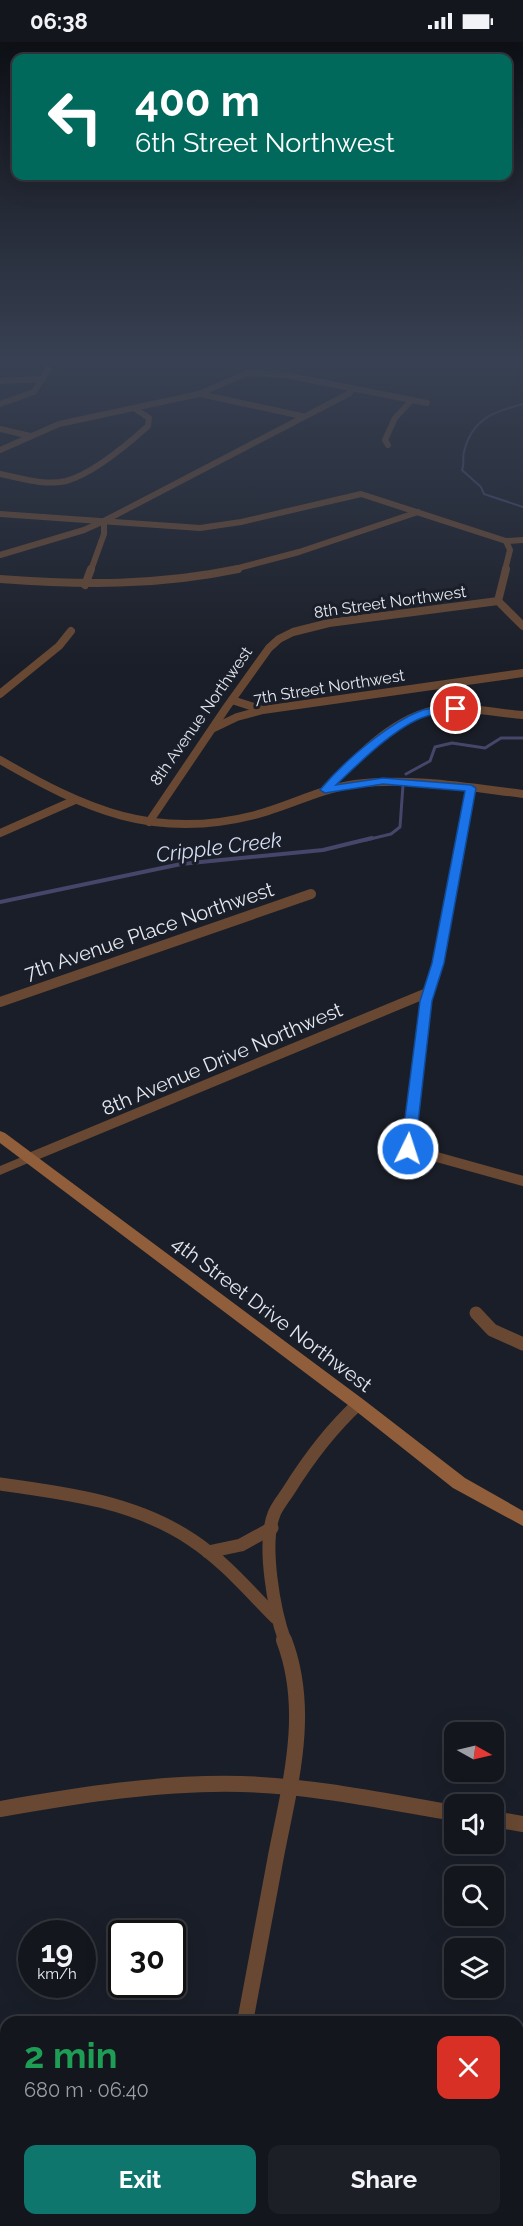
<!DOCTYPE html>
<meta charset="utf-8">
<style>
:root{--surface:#14161e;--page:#1d1f27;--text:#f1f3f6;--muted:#9d9fa4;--line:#33353c;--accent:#0f766e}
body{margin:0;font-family:Raleway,sans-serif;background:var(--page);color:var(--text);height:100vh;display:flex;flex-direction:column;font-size:22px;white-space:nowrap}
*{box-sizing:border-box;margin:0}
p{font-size:20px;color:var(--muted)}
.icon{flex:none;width:33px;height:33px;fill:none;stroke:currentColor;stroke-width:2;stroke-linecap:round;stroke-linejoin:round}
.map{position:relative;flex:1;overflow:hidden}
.sheet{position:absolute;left:0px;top:1974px;width:524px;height:210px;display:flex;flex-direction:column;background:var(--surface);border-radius:18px 18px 0 0;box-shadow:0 6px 24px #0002,0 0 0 2px var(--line)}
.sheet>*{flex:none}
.top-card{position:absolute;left:12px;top:12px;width:500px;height:126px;border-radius:12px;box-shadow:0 6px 24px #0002,0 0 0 2px var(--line);background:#00695c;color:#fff;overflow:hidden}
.needle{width:39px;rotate:98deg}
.fabs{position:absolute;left:444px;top:1680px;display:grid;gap:12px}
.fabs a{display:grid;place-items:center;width:60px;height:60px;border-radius:12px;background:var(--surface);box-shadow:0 6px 24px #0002,0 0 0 2px var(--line);font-size:30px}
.speed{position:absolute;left:18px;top:1878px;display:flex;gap:12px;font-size:30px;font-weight:700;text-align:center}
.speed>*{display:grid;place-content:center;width:78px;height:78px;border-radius:50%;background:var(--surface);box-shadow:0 6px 24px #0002,0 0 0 2px var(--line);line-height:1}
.speed small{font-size:15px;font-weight:400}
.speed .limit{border:3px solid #111;border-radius:9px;background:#fff;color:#111}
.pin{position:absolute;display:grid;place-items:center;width:51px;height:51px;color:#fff;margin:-26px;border:3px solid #fff;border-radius:50%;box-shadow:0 2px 6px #0007}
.me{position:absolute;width:66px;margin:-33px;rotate:4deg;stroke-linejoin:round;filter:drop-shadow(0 0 4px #0008)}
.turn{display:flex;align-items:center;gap:21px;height:126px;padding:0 24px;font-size:27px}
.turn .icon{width:78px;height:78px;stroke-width:2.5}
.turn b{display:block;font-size:42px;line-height:51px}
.round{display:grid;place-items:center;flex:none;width:63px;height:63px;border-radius:12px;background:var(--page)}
.headline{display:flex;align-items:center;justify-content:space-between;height:102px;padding:0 24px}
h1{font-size:36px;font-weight:700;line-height:45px;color:#1e9e55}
.button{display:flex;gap:12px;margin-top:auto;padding:12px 24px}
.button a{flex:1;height:69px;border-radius:12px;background:var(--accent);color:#fff;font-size:24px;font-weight:700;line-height:69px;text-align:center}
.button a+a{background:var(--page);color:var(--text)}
.status{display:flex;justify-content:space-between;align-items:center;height:42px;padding:0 30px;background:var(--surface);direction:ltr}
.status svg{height:16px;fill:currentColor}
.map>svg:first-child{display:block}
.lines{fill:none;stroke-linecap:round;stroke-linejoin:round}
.stream-far2{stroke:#46456a;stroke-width:2}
.stream-far1{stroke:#46456a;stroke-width:3}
.stream{stroke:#46456a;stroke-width:4}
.minor-far4{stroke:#684832;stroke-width:6}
.minor-far3{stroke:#684832;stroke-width:8}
.minor-far2{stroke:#684832;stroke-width:10}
.minor-far1{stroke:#684832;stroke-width:13}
.minor{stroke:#684832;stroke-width:16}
.tertiary{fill:#684832;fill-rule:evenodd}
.secondary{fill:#915e3b;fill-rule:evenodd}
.route{fill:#1a73e8;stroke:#114b97;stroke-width:1.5}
.labels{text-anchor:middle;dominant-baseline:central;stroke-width:6;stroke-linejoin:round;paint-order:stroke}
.far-street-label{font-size:16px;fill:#e3e7ee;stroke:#1a1e28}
.street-label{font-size:20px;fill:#e3e7ee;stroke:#1a1e28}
.water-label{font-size:21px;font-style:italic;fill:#d6dff4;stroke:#1a1e28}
</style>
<div class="status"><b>06:38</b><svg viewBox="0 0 49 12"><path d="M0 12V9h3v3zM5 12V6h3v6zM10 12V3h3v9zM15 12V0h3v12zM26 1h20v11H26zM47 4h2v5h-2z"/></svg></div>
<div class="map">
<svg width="523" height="2184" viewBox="0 0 523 2184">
<rect width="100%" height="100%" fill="#1a1e28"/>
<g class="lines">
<path class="stream-far2" d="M523,362c-29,8 -51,14 -59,48 -2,7 1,11 -2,18l19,17 3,7 39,13"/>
<g class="stream-far1">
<polyline points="406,732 430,719 435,705 452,701 485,706 501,696 523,696"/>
<polyline points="366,798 391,792 400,785 403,743"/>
</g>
<polyline class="stream" points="0,860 181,822 323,808 372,796"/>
<g class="minor-far4">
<polyline points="0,339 43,337"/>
<polyline points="200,352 302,374"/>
<polyline points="0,362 34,350 48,327"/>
<polyline points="0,387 30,394"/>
<polyline points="388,403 385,398 395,376 411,359"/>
<polyline points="0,408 59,382 199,352 247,331 285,333 427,361"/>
<path d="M0,432c21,4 44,12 66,7 26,-7 62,-37 82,-55l1,-8 -15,-10"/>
<polyline points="0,472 200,486 241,480 361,452 506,499 510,508 505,528"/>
<polyline points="506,499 523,498"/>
<polyline points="0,513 84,488 104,479 350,351 350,348"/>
<polyline points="91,528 104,492 104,479"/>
<polyline points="231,528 299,510 418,470"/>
</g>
<g class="minor-far3">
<polyline points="506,527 498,559 523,584"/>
<path d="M0,537c82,6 157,7 238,-10"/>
<polyline points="85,543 91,527"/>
<polyline points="0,652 59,604 71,589"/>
<polyline points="232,658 260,667"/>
<polyline points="214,686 237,675 263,668 523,631"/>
<path d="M0,718c85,49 154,81 255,55 34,-9 65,-26 100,-31 56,-7 112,3 168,10"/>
<path d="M325,747c33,-33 74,-79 125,-81 24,0 49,5 73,7"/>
<polyline points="149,780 226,666 269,606 279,597 293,590 329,581 498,559"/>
<polyline points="0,791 75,758"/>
<polyline points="461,798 471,746"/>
</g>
<g class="minor-far2">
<polyline points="462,796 438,921 426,959 408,1107 523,1139"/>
<polyline points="0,960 311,852"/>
<polyline points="29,1116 429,950"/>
</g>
<g class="minor-far1">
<polyline points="476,1271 492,1288 523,1302"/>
<path d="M0,1442c66,9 136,18 192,56 32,21 57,51 84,78"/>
<polyline points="208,1510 241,1503 272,1486"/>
<path d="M285,1599c-11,-30 -23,-97 -11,-127 3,-8 10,-16 15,-24 20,-32 41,-60 69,-86"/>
</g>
<g class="minor">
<path d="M0,1767c80,-14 160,-27 241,-25 72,2 142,17 213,29"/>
<polyline points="494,1777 523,1782"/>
<path d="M245,1980c10,-55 21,-111 31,-166 14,-72 35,-145 8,-216"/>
<polyline points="0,2011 6,2018"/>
<polyline points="518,2167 523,2168"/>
<polyline points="205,2184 206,2178"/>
</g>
<polygon class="tertiary" points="29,1112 33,1113 35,1116 33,1119 0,1133 0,1124"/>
<polygon class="secondary" points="0,1089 5,1091 364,1358 465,1436 523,1469 523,1484 453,1446 352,1366 0,1101"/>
</g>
<linearGradient id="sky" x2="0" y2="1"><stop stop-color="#0e1016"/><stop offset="0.51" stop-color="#384153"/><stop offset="1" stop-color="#384153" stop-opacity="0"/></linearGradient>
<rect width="523" height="625" fill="url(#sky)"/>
<path class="route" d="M456,664l3,1v4c-9,2 -19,1 -28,4 -30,6 -73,49 -95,70l47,-7 88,7 5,3 -32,175 -12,38 -17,148 -7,4 -7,-4 19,-148 12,-38 33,-172 -82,-7 -58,9 -5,-3c23,-28 69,-68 103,-80 10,-3 22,-3 33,-4z"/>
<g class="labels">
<g class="far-street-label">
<text transform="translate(390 560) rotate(-8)">8th Street Northwest</text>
<text transform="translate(329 645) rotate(-9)">7th Street Northwest</text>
<text transform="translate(201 674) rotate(-55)">8th Avenue Northwest</text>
</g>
<g class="street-label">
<text transform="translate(149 889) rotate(-19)">7th Avenue Place Northwest</text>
<text transform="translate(222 1017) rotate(-23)">8th Avenue Drive Northwest</text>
<text transform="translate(272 1272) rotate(37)">4th Street Drive Northwest</text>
</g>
<g class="water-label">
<text transform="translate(219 805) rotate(-7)">Cripple Creek</text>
</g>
</g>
</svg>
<div class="fabs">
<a><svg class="needle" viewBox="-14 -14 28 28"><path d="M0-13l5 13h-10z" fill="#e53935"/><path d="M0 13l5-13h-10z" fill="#9d9fa4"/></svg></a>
<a><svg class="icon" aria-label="sound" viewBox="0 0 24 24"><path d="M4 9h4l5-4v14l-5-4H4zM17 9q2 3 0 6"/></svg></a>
<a><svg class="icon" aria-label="search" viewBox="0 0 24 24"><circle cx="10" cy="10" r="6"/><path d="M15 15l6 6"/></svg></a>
<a><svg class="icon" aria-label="layers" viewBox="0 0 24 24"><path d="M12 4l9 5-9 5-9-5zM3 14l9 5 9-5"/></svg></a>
</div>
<div class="speed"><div>19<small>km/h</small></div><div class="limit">30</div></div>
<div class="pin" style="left:456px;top:667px;background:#d93025"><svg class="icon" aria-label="arrive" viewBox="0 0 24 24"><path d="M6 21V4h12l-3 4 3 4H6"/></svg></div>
<svg class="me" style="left:408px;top:1107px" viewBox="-20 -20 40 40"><circle r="17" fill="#1a73e8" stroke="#fff" stroke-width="3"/><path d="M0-11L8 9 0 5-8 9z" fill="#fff"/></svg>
<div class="top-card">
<div class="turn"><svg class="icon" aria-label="left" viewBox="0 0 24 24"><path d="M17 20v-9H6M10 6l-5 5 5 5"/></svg><div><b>400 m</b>6th Street Northwest</div></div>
</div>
<section class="sheet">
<div class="headline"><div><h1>2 min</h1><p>680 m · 06:40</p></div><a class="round" style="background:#d93025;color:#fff"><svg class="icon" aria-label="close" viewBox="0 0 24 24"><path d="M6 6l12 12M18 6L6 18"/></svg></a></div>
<div class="button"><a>Exit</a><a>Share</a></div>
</section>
</div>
